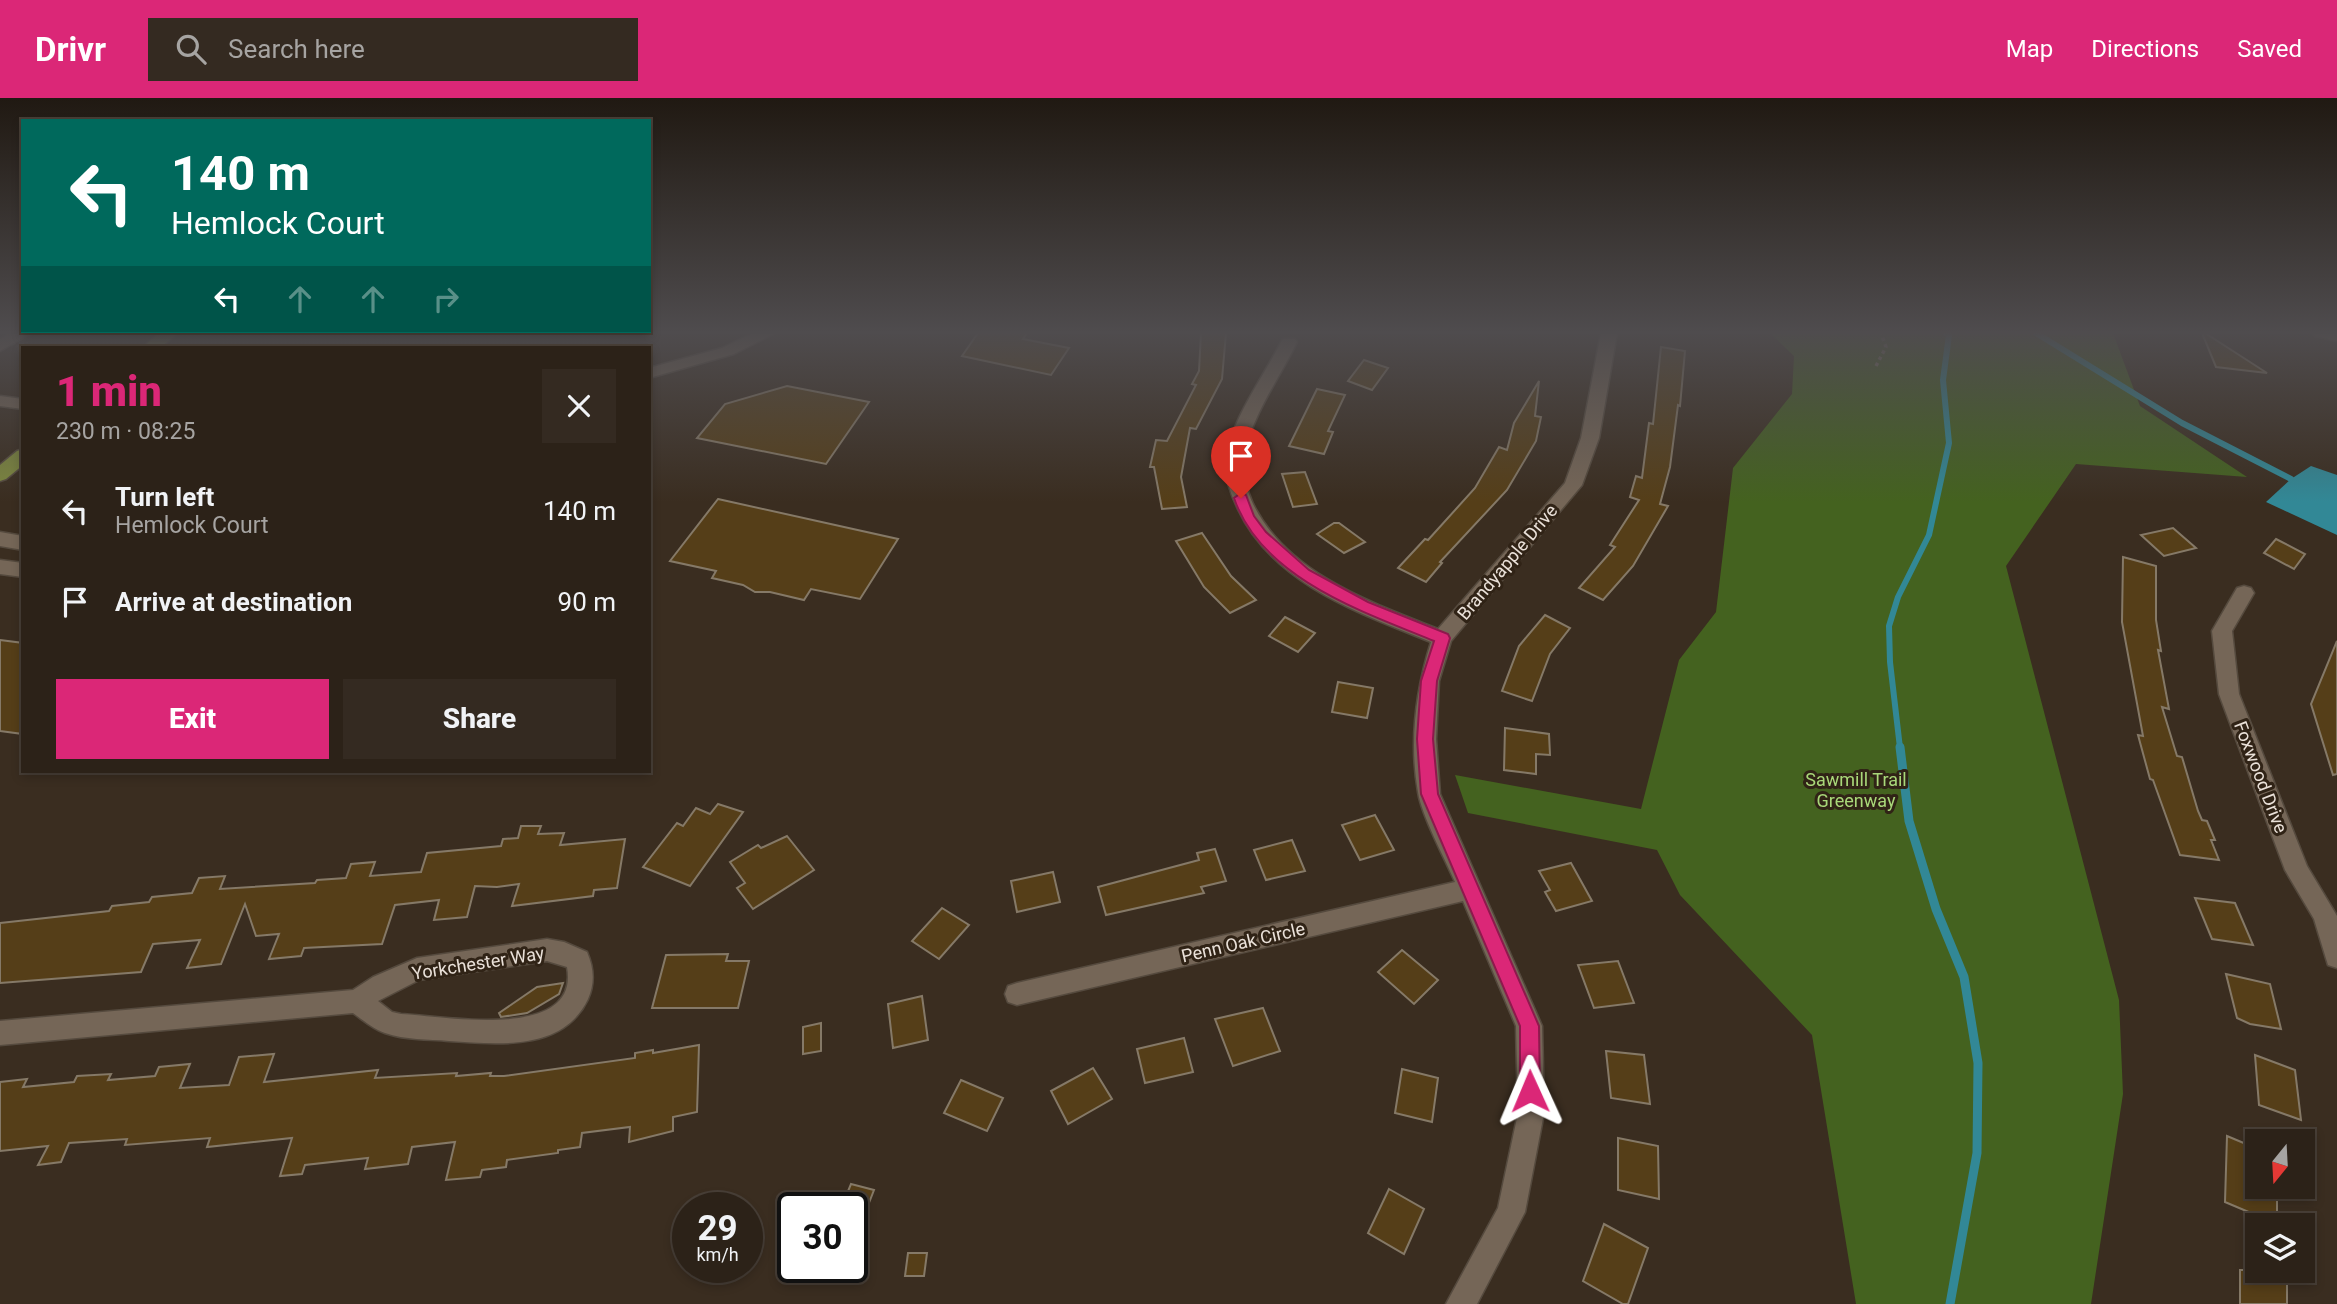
<!DOCTYPE html>
<meta charset="utf-8">
<style>
:root{--surface:#2c2218;--page:#342a21;--text:#f1f3f6;--muted:#a6a4a2;--line:#483f37;--accent:#db2777}
body{margin:0;font-family:Roboto,sans-serif;background:var(--page);color:var(--text);height:100vh;display:flex;flex-direction:column;font-size:26px;white-space:nowrap}
*{box-sizing:border-box;margin:0}
p{font-size:23px;color:var(--muted)}
.icon{flex:none;width:38px;height:38px;fill:none;stroke:currentColor;stroke-width:2;stroke-linecap:round;stroke-linejoin:round}
.map{position:relative;flex:1;overflow:hidden}
.sheet{position:absolute;left:21px;top:248px;width:630px;height:427px;display:flex;flex-direction:column;background:var(--surface);border-radius:0px;box-shadow:0 4px 10px #0003,0 0 0 2px var(--line)}
.sheet>*{flex:none}
.guide{position:absolute;left:21px;top:21px;width:630px;height:214px;border-radius:0px;box-shadow:0 4px 10px #0003,0 0 0 2px var(--line);background:#00695c;color:#fff;overflow:hidden}
.needle{width:46px;rotate:198deg}
.buttons{position:absolute;left:2245px;top:1031px;display:grid;gap:14px}
.buttons a{display:grid;place-items:center;width:70px;height:70px;border-radius:0px;background:var(--surface);box-shadow:0 4px 10px #0003,0 0 0 2px var(--line);font-size:35px}
.speed{position:absolute;left:672px;top:1094px;display:flex;gap:14px;font-size:35px;font-weight:700;text-align:center}
.speed>*{display:grid;place-content:center;width:91px;height:91px;border-radius:50%;background:var(--surface);box-shadow:0 4px 10px #0003,0 0 0 2px var(--line);line-height:1}
.speed small{font-size:18px;font-weight:400}
.speed .limit{border:4px solid #111;border-radius:10px;background:#fff;color:#111}
.pin{position:absolute;display:grid;place-items:center;width:60px;height:60px;color:#fff;margin:-72px -30px;border-radius:50% 50% 50% 0;rotate:-45deg;box-shadow:0 0 7px #0007}
.pin .icon{rotate:45deg}
.me{position:absolute;width:77px;margin:-38px;rotate:359deg;stroke-linejoin:round;filter:drop-shadow(0 0 5px #0008)}
.turn{display:flex;align-items:center;gap:24px;height:147px;padding:0 35px;font-size:32px}
.turn .icon{width:91px;height:91px;stroke-width:2.5}
.turn b{display:block;font-size:49px;line-height:60px}
.lanes{display:flex;align-items:center;height:66px;padding:0 35px;background:#0003;justify-content:center;gap:35px;direction:ltr}
.lanes .off{opacity:.35}
.round{display:grid;place-items:center;flex:none;width:74px;height:74px;border-radius:0px;background:var(--page)}
.overview{display:flex;align-items:center;justify-content:space-between;height:119px;padding:0 35px}
h1{font-size:42px;font-weight:800;line-height:52px;color:var(--accent)}
.cta{display:flex;gap:14px;margin-top:auto;padding:14px 35px}
.cta a{flex:1;height:80px;border-radius:0px;background:var(--accent);color:#fff;font-size:28px;font-weight:800;line-height:80px;text-align:center}
.cta a+a{background:var(--page);color:var(--text)}
ul{padding:0;list-style:none}
li{display:flex;align-items:center;gap:21px;height:91px;padding:0 35px}
li div{flex:1}
li b{display:block;font-size:26px}
li em{font-style:normal}
header{display:flex;align-items:center;gap:42px;box-sizing:border-box;height:98px;padding:0 35px;background:var(--accent);color:#fff}
header strong{font-size:33px}
nav{display:flex;gap:38px;margin-inline-start:auto;font-size:24px}
.search{width:490px;height:63px;background:var(--page);display:flex;align-items:center;gap:18px;box-sizing:border-box;padding:0 24px;border-radius:0px;color:var(--muted);font-size:26px}
.map>svg:first-child{display:block}
.green{fill:#44621f}
.water{fill:#328896}
.lines{fill:none;stroke-linecap:round;stroke-linejoin:round}
.stream-far1{stroke:#328896;stroke-width:6}
.stream{stroke:#328896;stroke-width:9}
.building{fill:#553e18;stroke:#857967;stroke-width:2}
.minor-casing{stroke:#554a3e;stroke-width:3}
.tertiary-casing{stroke:#554a3e;stroke-width:3}
.primary-casing{stroke:#554a3e;stroke-width:3}
.path{stroke:#897e73;stroke-width:3.5;stroke-dasharray:3.5 3.5;stroke-linecap:butt}
.minor{fill:#756657;fill-rule:evenodd}
.tertiary{fill:#756657;fill-rule:evenodd}
.primary{fill:#7d873e;fill-rule:evenodd}
.route{fill:#db2777;stroke:#8e194d;stroke-width:2}
.labels{text-anchor:middle;dominant-baseline:central;stroke-width:6;stroke-linejoin:round;paint-order:stroke}
.street-label{font-size:18px;fill:#eae1d9;stroke:#302316}
.park-label{font-size:18px;fill:#a9d879;stroke:#302316}
</style>
<header>
<strong>Drivr</strong>
<div class="search"><svg class="icon" aria-label="search" viewBox="0 0 24 24"><circle cx="10" cy="10" r="6"/><path d="M15 15l6 6"/></svg>Search here</div>
<nav><a>Map</a><a>Directions</a><a>Saved</a></nav>
</header>
<div class="map">
<svg width="2337" height="1206" viewBox="0 0 2337 1206">
<rect width="100%" height="100%" fill="#3a2d20"/>
<polygon class="green" points="1770,235 2113,235 2140,308 2247,379 2076,366 2006,468 2119,902 2123,996 2091,1206 1856,1206 1812,937 1680,797 1657,752 1468,715 1455,677 1641,711 1679,562 1716,514 1733,370 1792,296 1794,258"/>
<polygon class="water" points="2311,368 2337,377 2337,437 2266,404 2291,381"/>
<g class="lines">
<g class="stream-far1">
<polyline points="2036,235 2182,325 2291,381"/>
<polyline points="1900,650 1890,564 1889,528 1898,499 1929,437 1949,345 1943,282 1949,237 1946,235"/>
</g>
<polyline class="stream" points="1900,649 1909,723 1936,811 1964,879 1978,965 1977,1055 1950,1206"/>
</g>
<g class="building">
<polygon points="978,235 1027,235 1023,241 1069,250 1051,277 962,258"/>
<polygon points="1201,235 1226,235 1222,281 1196,331 1190,330 1181,379 1187,409 1162,411 1154,369 1150,369 1156,342 1167,343 1196,287 1192,286 1199,273"/>
<polygon points="2202,235 2205,235 2267,275 2216,269"/>
<polygon points="1661,249 1685,253 1680,308 1678,307 1670,369 1660,406 1668,408 1633,468 1603,502 1579,490 1615,449 1610,447 1639,402 1630,399 1636,378 1642,380 1649,325 1653,326"/>
<polygon points="1364,262 1388,270 1372,292 1348,283"/>
<polygon points="1539,283 1535,318 1541,319 1536,343 1507,392 1440,464 1442,465 1426,484 1398,470 1425,441 1428,442 1475,390 1499,349 1507,352 1514,325"/>
<polygon points="787,288 869,304 826,366 697,340 725,306"/>
<polygon points="1317,291 1345,297 1328,333 1333,334 1324,356 1289,348"/>
<polygon points="1305,374 1317,406 1293,409 1282,376"/>
<polygon points="718,401 898,441 860,501 811,491 804,502 770,494 755,494 743,487 712,480 716,473 670,463"/>
<polygon points="1334,425 1339,425 1365,444 1344,455 1317,436"/>
<polygon points="2173,430 2196,450 2164,458 2141,437"/>
<polygon points="1202,435 1231,478 1256,502 1230,515 1204,489 1176,443"/>
<polygon points="2276,441 2305,456 2294,471 2264,455"/>
<polygon points="2123,459 2156,468 2156,522 2161,553 2158,552 2169,611 2162,609 2177,658 2182,659 2198,713 2202,722 2207,723 2215,742 2211,742 2219,762 2180,757 2153,682 2150,681 2138,637 2143,638 2122,524"/>
<polygon points="1545,517 1570,530 1550,556 1532,603 1502,593 1519,548"/>
<polygon points="1285,519 1315,535 1298,554 1269,538"/>
<polygon points="0,542 23,545 23,636 0,633"/>
<polygon points="2337,543 2337,676 2333,677 2311,606"/>
<polygon points="1338,584 1373,590 1367,620 1332,614"/>
<polygon points="1505,630 1549,636 1550,657 1536,656 1536,676 1504,672"/>
<polygon points="718,706 743,714 690,788 643,769 677,725 683,728 696,710 710,716"/>
<polygon points="1375,717 1394,752 1360,762 1342,727"/>
<polygon points="521,728 541,728 538,736 564,735 560,747 625,741 617,790 594,792 593,798 512,808 519,786 497,789 475,788 467,819 434,822 439,802 395,807 382,846 304,850 301,858 269,861 279,836 256,838 245,806 221,866 187,870 200,842 153,846 141,874 0,885 0,825 109,813 112,808 149,804 152,799 192,795 199,780 225,778 220,791 315,785 317,782 346,780 351,766 375,764 370,778 421,774 427,755 501,748 503,741 518,740"/>
<polygon points="787,738 814,772 753,811 737,790 745,785 730,764 758,747 761,750"/>
<polygon points="1292,742 1305,773 1266,782 1254,752"/>
<polygon points="1215,751 1226,783 1201,789 1204,795 1106,817 1098,789 1199,762 1197,755"/>
<polygon points="1571,765 1592,803 1556,813 1545,794 1550,792 1539,773"/>
<polygon points="1053,774 1060,804 1017,814 1011,783"/>
<polygon points="2195,800 2235,805 2253,847 2212,841"/>
<polygon points="942,810 969,827 939,861 912,843"/>
<polygon points="1402,852 1438,882 1414,906 1378,874"/>
<polygon points="728,856 726,863 749,863 738,910 652,910 666,857"/>
<polygon points="1618,863 1634,905 1594,910 1578,867"/>
<polygon points="2226,876 2270,886 2281,931 2250,926 2237,920"/>
<polygon points="563,885 559,896 527,915 501,919 499,915 537,889"/>
<polygon points="922,898 928,942 893,950 888,906"/>
<polygon points="1263,910 1280,953 1233,968 1215,921"/>
<polygon points="821,925 821,953 803,956 803,929"/>
<polygon points="1184,940 1193,974 1145,985 1137,951"/>
<polygon points="699,947 697,1014 673,1019 673,1033 629,1044 630,1029 582,1035 580,1049 558,1052 558,1055 507,1062 506,1069 482,1072 480,1079 446,1082 455,1044 412,1049 408,1066 365,1071 368,1060 305,1067 302,1076 280,1078 292,1040 207,1049 210,1040 125,1047 127,1041 69,1045 61,1064 38,1067 48,1048 0,1053 0,984 27,981 23,989 74,984 77,978 111,976 108,982 155,978 159,969 190,966 180,990 229,987 239,959 274,956 264,984 378,972 375,980 457,975 456,978 491,975 490,978 504,978 635,960 635,955 653,952 653,955"/>
<polygon points="1606,953 1644,957 1650,1006 1611,1000"/>
<polygon points="2255,957 2295,972 2301,1022 2259,1007"/>
<polygon points="1093,970 1112,1001 1068,1026 1051,993"/>
<polygon points="1402,971 1438,980 1432,1024 1395,1015"/>
<polygon points="961,982 1003,1000 987,1033 944,1015"/>
<polygon points="2227,1038 2258,1051 2258,1088 2277,1088 2277,1126 2225,1104"/>
<polygon points="1618,1040 1658,1048 1659,1101 1618,1092"/>
<polygon points="851,1086 874,1092 853,1146 852,1110 841,1110"/>
<polygon points="1389,1091 1424,1111 1404,1156 1368,1135"/>
<polygon points="1604,1126 1648,1150 1628,1206 1623,1206 1583,1183"/>
<polygon points="908,1155 927,1155 924,1178 905,1178"/>
<rect x="2240" y="1172" width="47" height="34"/>
</g>
<g class="lines">
<g class="minor-casing">
<g id="minor">
<polygon points="11,235 31,235 0,253 0,241"/>
<polygon points="753,235 775,235 734,256 649,280 649,270 722,250"/>
<path d="M1601,235h16l-18,105 -17,47 -131,156 -12,40 -3,58 4,55 102,232 2,87 -19,99 -48,92h-31l52,-96 20,-95 -2,-87 -53,-125 -446,104 -9,-3 -3,-8 3,-8 9,-3 438,-101c-10,-23 -34,-68 -37,-90 -9,-51 -2,-102 13,-150 -72,-29 -158,-58 -193,-133 -8,-16 -14,-33 -12,-51 5,-38 38,-82 55,-116l2,-3h12l2,3c-17,35 -44,72 -52,110 -4,18 1,36 8,52 35,70 117,98 185,125l127,-146 16,-45z"/>
<polygon points="0,298 23,301 23,311 0,308"/>
<polygon points="0,434 23,438 23,452 0,448"/>
<polygon points="0,462 23,465 23,479 0,476"/>
<polygon points="2244,488 2251,490 2254,495 2232,533 2239,596 2307,768 2337,818 2337,870 2328,867 2314,821 2285,772 2219,596 2212,533 2237,490"/>
<path d="M547,841l17,3 23,10c7,16 8,31 1,47 -25,53 -90,45 -139,42 -21,-2 -44,-1 -64,-8 -12,-4 -22,-13 -32,-20l-353,32v-24l353,-31 20,-13 44,-19zM547,863l20,6c14,75 -124,49 -166,47l-9,-2 -14,-11 41,-21z"/>
</g>
</g>
<g class="tertiary-casing">
<polygon id="tertiary" points="2313,235 2337,235 2337,243 2315,238"/>
</g>
<g class="primary-casing">
<g id="primary">
<polygon points="159,235 178,235 160,250 142,250"/>
<polygon points="23,351 23,367 6,381 0,383 0,367 17,353"/>
</g>
</g>
<polyline class="path" points="1876,268 1886,249 1881,235"/>
<use href="#minor" class="minor"/>
<use href="#tertiary" class="tertiary"/>
<use href="#primary" class="primary"/>
</g>
<linearGradient id="sky" x2="0" y2="1"><stop stop-color="#201912"/><stop offset="0.58" stop-color="#4f4c4e"/><stop offset="1" stop-color="#4f4c4e" stop-opacity="0"/></linearGradient>
<rect width="2337" height="404" fill="url(#sky)"/>
<path class="route" d="M1241,395l5,2 8,21 12,16 43,38 59,32 80,32 2,4 -13,43 -4,58 5,55 101,232 1,65 -3,7 -7,3 -7,-3 -3,-7v-65l-99,-232 -4,-55 4,-58 13,-40c-71,-29 -173,-63 -200,-143z"/>
<g class="labels">
<g class="street-label">
<text transform="translate(1507 464) rotate(-50)">Brandyapple Drive</text>
<text transform="translate(2261 679) rotate(69)">Foxwood Drive</text>
<text transform="translate(1243 844) rotate(-13)">Penn Oak Circle</text>
<text transform="translate(478 865) rotate(-9)">Yorkchester Way</text>
</g>
<g class="park-label">
<text x="1856" y="681">Sawmill Trail<tspan x="1856" dy="21">Greenway</tspan></text>
</g>
</g>
</svg>
<div class="buttons">
<a><svg class="needle" viewBox="-14 -14 28 28"><path d="M0-13l5 13h-10z" fill="#e53935"/><path d="M0 13l5-13h-10z" fill="#a6a4a2"/></svg></a>
<a><svg class="icon" aria-label="layers" viewBox="0 0 24 24"><path d="M12 4l9 5-9 5-9-5zM3 14l9 5 9-5"/></svg></a>
</div>
<div class="speed"><div>29<small>km/h</small></div><div class="limit">30</div></div>
<div class="pin" style="left:1241px;top:400px;background:#d93025"><svg class="icon" aria-label="arrive" viewBox="0 0 24 24"><path d="M6 21V4h12l-3 4 3 4H6"/></svg></div>
<svg class="me" style="left:1530px;top:993px" viewBox="-20 -20 40 40"><path d="M0-17L14 15 0 8-14 15z" fill="#db2777" stroke="#fff" stroke-width="4"/></svg>
<div class="guide">
<div class="turn"><svg class="icon" aria-label="left" viewBox="0 0 24 24"><path d="M17 20v-9H6M10 6l-5 5 5 5"/></svg><div><b>140 m</b>Hemlock Court</div></div>
<div class="lanes"><svg class="icon" aria-label="left" viewBox="0 0 24 24"><path d="M17 20v-9H6M10 6l-5 5 5 5"/></svg><svg class="icon off" aria-label="ahead" viewBox="0 0 24 24"><path d="M12 20V5M6 11l6-6 6 6"/></svg><svg class="icon off" aria-label="ahead" viewBox="0 0 24 24"><path d="M12 20V5M6 11l6-6 6 6"/></svg><svg class="icon off" aria-label="right" viewBox="0 0 24 24"><path d="M7 20v-9h11M14 6l5 5-5 5"/></svg></div>
</div>
<section class="sheet">
<div class="overview"><div><h1>1 min</h1><p>230 m · 08:25</p></div><a class="round"><svg class="icon" aria-label="close" viewBox="0 0 24 24"><path d="M6 6l12 12M18 6L6 18"/></svg></a></div>
<ul>
<li><svg class="icon" aria-label="left" viewBox="0 0 24 24"><path d="M17 20v-9H6M10 6l-5 5 5 5"/></svg><div><b>Turn left</b><p>Hemlock Court</p></div><em>140 m</em></li>
<li><svg class="icon" aria-label="arrive" viewBox="0 0 24 24"><path d="M6 21V4h12l-3 4 3 4H6"/></svg><div><b>Arrive at destination</b></div><em>90 m</em></li>
</ul>
<div class="cta"><a>Exit</a><a>Share</a></div>
</section>
</div>
